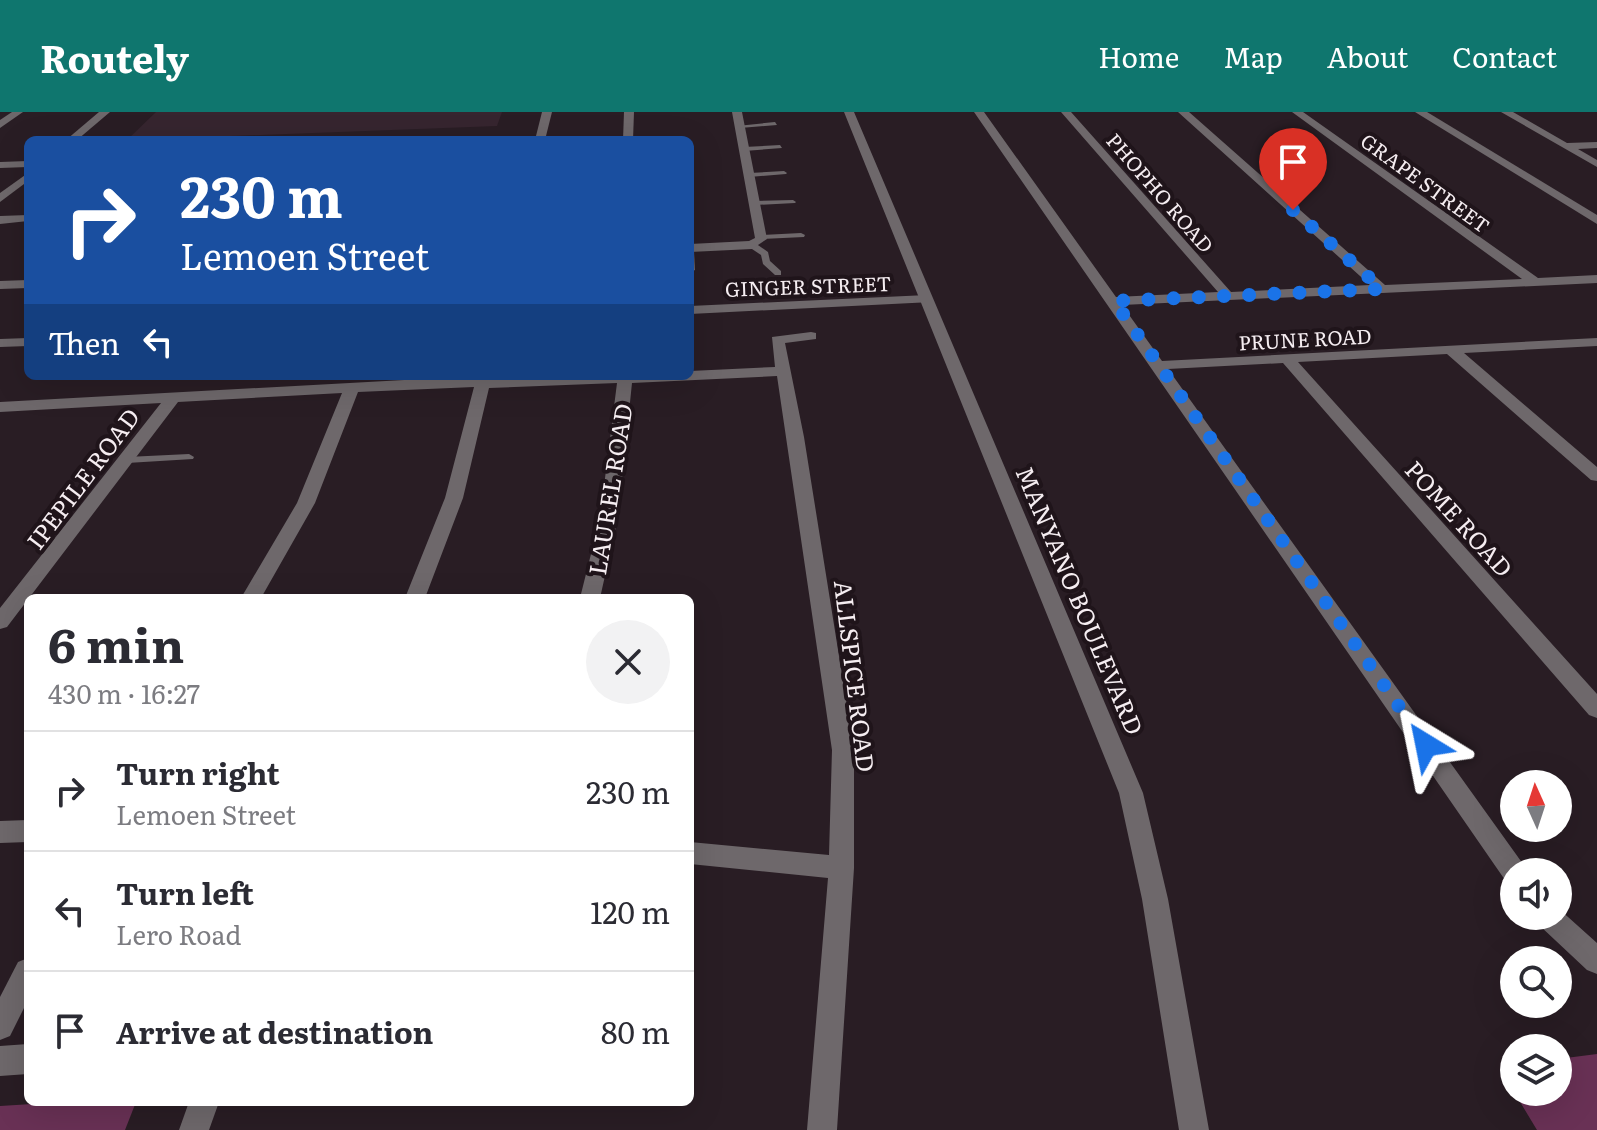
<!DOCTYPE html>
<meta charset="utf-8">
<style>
:root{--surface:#fff;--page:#f2f2f3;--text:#2b2b33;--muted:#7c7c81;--line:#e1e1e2;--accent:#0f766e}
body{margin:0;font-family:Literata,serif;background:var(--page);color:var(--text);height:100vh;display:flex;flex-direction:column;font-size:30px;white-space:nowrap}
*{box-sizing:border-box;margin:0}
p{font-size:26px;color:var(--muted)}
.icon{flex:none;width:44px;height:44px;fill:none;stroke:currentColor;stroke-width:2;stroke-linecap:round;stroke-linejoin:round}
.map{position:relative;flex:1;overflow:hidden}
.panel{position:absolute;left:24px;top:482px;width:670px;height:512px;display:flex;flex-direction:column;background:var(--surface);border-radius:12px;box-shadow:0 8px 32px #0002}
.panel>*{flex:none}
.hud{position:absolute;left:24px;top:24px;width:670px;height:244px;border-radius:12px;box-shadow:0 8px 32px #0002;background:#1a4fa0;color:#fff;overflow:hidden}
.needle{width:52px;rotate:357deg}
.fabs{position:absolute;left:1500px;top:658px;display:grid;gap:16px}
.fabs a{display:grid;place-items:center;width:72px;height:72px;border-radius:50%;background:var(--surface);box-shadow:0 8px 32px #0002;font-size:40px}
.pin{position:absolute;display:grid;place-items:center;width:68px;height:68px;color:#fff;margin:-82px -34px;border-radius:50% 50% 50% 0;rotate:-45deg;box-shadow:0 0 8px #0007}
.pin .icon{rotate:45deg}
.me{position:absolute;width:88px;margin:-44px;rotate:325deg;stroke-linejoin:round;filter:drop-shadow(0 0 6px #0008)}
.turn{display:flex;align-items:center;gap:28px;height:168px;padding:0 24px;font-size:36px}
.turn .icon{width:104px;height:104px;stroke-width:2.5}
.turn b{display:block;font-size:56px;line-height:68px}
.then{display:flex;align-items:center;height:76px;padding:0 24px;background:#0003;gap:16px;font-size:30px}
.round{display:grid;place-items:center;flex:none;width:84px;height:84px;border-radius:42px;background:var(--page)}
.overview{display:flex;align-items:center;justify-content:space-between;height:136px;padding:0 24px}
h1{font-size:48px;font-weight:700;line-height:60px}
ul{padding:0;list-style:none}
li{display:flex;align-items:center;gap:24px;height:120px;padding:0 24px;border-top:2px solid var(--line)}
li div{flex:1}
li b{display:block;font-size:30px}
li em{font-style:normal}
header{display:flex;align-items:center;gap:48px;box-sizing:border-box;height:112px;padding:0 40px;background:var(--accent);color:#fff}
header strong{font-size:38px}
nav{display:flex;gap:44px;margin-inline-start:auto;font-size:28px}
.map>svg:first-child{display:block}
.built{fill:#36252f}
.green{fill:#693155}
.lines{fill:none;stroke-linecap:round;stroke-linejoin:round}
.service{fill:#6e686b;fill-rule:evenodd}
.minor{fill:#6e686b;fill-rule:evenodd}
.tertiary{fill:#6e686b;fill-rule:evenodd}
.route{stroke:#1a73e8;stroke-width:14;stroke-dasharray:0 25.2}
.labels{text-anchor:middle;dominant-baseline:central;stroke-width:8;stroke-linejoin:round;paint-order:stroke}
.far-street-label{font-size:20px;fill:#f5edf1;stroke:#1f141a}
.street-label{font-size:24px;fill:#f5edf1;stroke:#1f141a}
</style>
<header>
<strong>Routely</strong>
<nav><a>Home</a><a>Map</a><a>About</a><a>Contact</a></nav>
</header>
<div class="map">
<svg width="1597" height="1018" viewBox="0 0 1597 1018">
<rect width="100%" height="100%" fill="#291d24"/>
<polygon class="built" points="156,0 502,0 497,14 127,28"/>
<g class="green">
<polygon points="1597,942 1597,1018 1537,1018 1514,980 1558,980 1558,947"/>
<polygon points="64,990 136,990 125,1018 0,1018 0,994"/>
</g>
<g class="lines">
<g class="service">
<polygon points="775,10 777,13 740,16 737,14"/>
<polygon points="780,33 782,36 744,39 741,37 744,35"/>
<polygon points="784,59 787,61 786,62 749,65 746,63 749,61"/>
<polygon points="793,88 796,90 795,91 755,93 752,91 755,89"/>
<polygon points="801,121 805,123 804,125 761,127 757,125 761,123"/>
<polygon points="749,131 755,131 768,140 770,149 781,159 781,163 775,163 763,152 761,143 749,135"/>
<polygon points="690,137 694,139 695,158 691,160"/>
<polygon points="189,342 194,345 193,347 127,351 122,348 127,345"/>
</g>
<g class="minor">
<polygon points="12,0 23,0 0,16 0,8"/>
<polygon points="99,0 110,0 77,28 66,28"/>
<polygon points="542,0 552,0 545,28 535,28"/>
<polygon points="624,0 634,0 633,28 623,28"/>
<polygon points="732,0 742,0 767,127 752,137 690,140 690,132 749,129 755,126"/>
<polygon points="974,0 984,0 1116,185 1218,180 1061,0 1071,0 1231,180 1370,173 1178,0 1189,0 1385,173 1522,167 1292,0 1303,0 1538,166 1597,163 1597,171 1122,193 1162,249 1597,226 1597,234 1464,241 1597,355 1597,369 1591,368 1447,242 1298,250 1597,582 1597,606 1589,603 1283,251 1168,257 1523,752 1527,760 1514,760 1514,771 1505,768"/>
<polygon points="1415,0 1427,0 1597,103 1597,112"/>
<polygon points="1501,0 1513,0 1567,31 1597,30 1597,36 1578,37 1597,48 1597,55"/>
<polygon points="28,49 28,55 0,56 0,50"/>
<polygon points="28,61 28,69 0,90 0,81"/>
<polygon points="28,103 28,109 0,112 0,104"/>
<polygon points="28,168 28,176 0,177 0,169"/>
<polygon points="927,183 932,184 932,190 690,202 690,194"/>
<polygon points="811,220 816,221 816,227 785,231 804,325 854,638 854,756 837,1018 807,1018 828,766 690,752 690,730 829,743 832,638 777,264 632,271 618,406 600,486 580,486 600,406 617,271 489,276 463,386 425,486 405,486 445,386 474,275 358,280 315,391 261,486 241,486 297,391 342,281 178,290 7,515 0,517 0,496 161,291 0,300 0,290 477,264 507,267 690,264 690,259 775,255 772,225"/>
<polygon points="28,226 28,234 0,235 0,227"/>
<polygon points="28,708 28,730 0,731 0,709"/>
<polygon points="1558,796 1597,831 1597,862 1587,858 1539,813 1535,804 1558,804"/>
<polygon points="28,846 28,888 10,924 0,928 0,885 18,850"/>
<polygon points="28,932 28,962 0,964 0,934"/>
<polygon points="189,990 219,990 209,1018 179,1018"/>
</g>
<polygon class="tertiary" points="844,0 854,0 1143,681 1168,787 1209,1018 1179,1018 1142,787 1119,681"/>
</g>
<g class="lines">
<polyline class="route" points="1293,98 1382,177 1114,189 1426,633"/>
</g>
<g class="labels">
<g class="far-street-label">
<text transform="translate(1426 70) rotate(36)">GRAPE STREET</text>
<text transform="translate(1161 80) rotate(49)">PHOPHO ROAD</text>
<text transform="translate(808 173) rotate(-2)">GINGER STREET</text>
<text transform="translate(1305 226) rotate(-3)">PRUNE ROAD</text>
</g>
<g class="street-label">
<text transform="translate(82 366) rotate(-53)">IPEPILE ROAD</text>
<text transform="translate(609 377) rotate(-81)">LAUREL ROAD</text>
<text transform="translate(1460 406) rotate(48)">POME ROAD</text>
<text transform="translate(1081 488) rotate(67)">MANYANO BOULEVARD</text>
<text transform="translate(856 564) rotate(83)">ALLSPICE ROAD</text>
</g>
</g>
</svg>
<div class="fabs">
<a><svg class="needle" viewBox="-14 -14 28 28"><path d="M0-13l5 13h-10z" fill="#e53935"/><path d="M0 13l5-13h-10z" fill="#7c7c81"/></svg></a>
<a><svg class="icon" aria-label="sound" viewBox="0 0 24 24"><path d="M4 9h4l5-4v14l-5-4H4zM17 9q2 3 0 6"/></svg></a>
<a><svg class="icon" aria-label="search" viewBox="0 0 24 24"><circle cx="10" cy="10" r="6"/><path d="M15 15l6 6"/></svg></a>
<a><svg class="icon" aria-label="layers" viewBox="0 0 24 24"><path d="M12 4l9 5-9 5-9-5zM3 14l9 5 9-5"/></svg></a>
</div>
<div class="pin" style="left:1293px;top:98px;background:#d93025"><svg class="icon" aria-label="arrive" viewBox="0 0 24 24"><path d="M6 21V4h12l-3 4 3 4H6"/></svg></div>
<svg class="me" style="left:1426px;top:633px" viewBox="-20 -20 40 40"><path d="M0-17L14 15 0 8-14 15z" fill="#1a73e8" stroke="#fff" stroke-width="4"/></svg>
<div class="hud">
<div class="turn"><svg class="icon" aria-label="right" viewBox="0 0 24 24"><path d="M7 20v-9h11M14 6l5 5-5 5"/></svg><div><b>230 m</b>Lemoen Street</div></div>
<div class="then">Then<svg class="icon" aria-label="left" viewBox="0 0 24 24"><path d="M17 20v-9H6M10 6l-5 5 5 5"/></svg></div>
</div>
<section class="panel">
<div class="overview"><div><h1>6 min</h1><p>430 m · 16:27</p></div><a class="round"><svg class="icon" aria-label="close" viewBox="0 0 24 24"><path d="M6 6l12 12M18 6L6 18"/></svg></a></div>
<ul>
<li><svg class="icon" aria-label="right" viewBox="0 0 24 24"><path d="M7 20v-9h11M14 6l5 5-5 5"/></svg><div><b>Turn right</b><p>Lemoen Street</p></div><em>230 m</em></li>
<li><svg class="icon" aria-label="left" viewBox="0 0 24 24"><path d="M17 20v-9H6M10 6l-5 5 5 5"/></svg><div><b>Turn left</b><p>Lero Road</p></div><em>120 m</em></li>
<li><svg class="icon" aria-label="arrive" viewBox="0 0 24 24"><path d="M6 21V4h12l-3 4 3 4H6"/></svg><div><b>Arrive at destination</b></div><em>80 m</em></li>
</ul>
</section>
</div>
